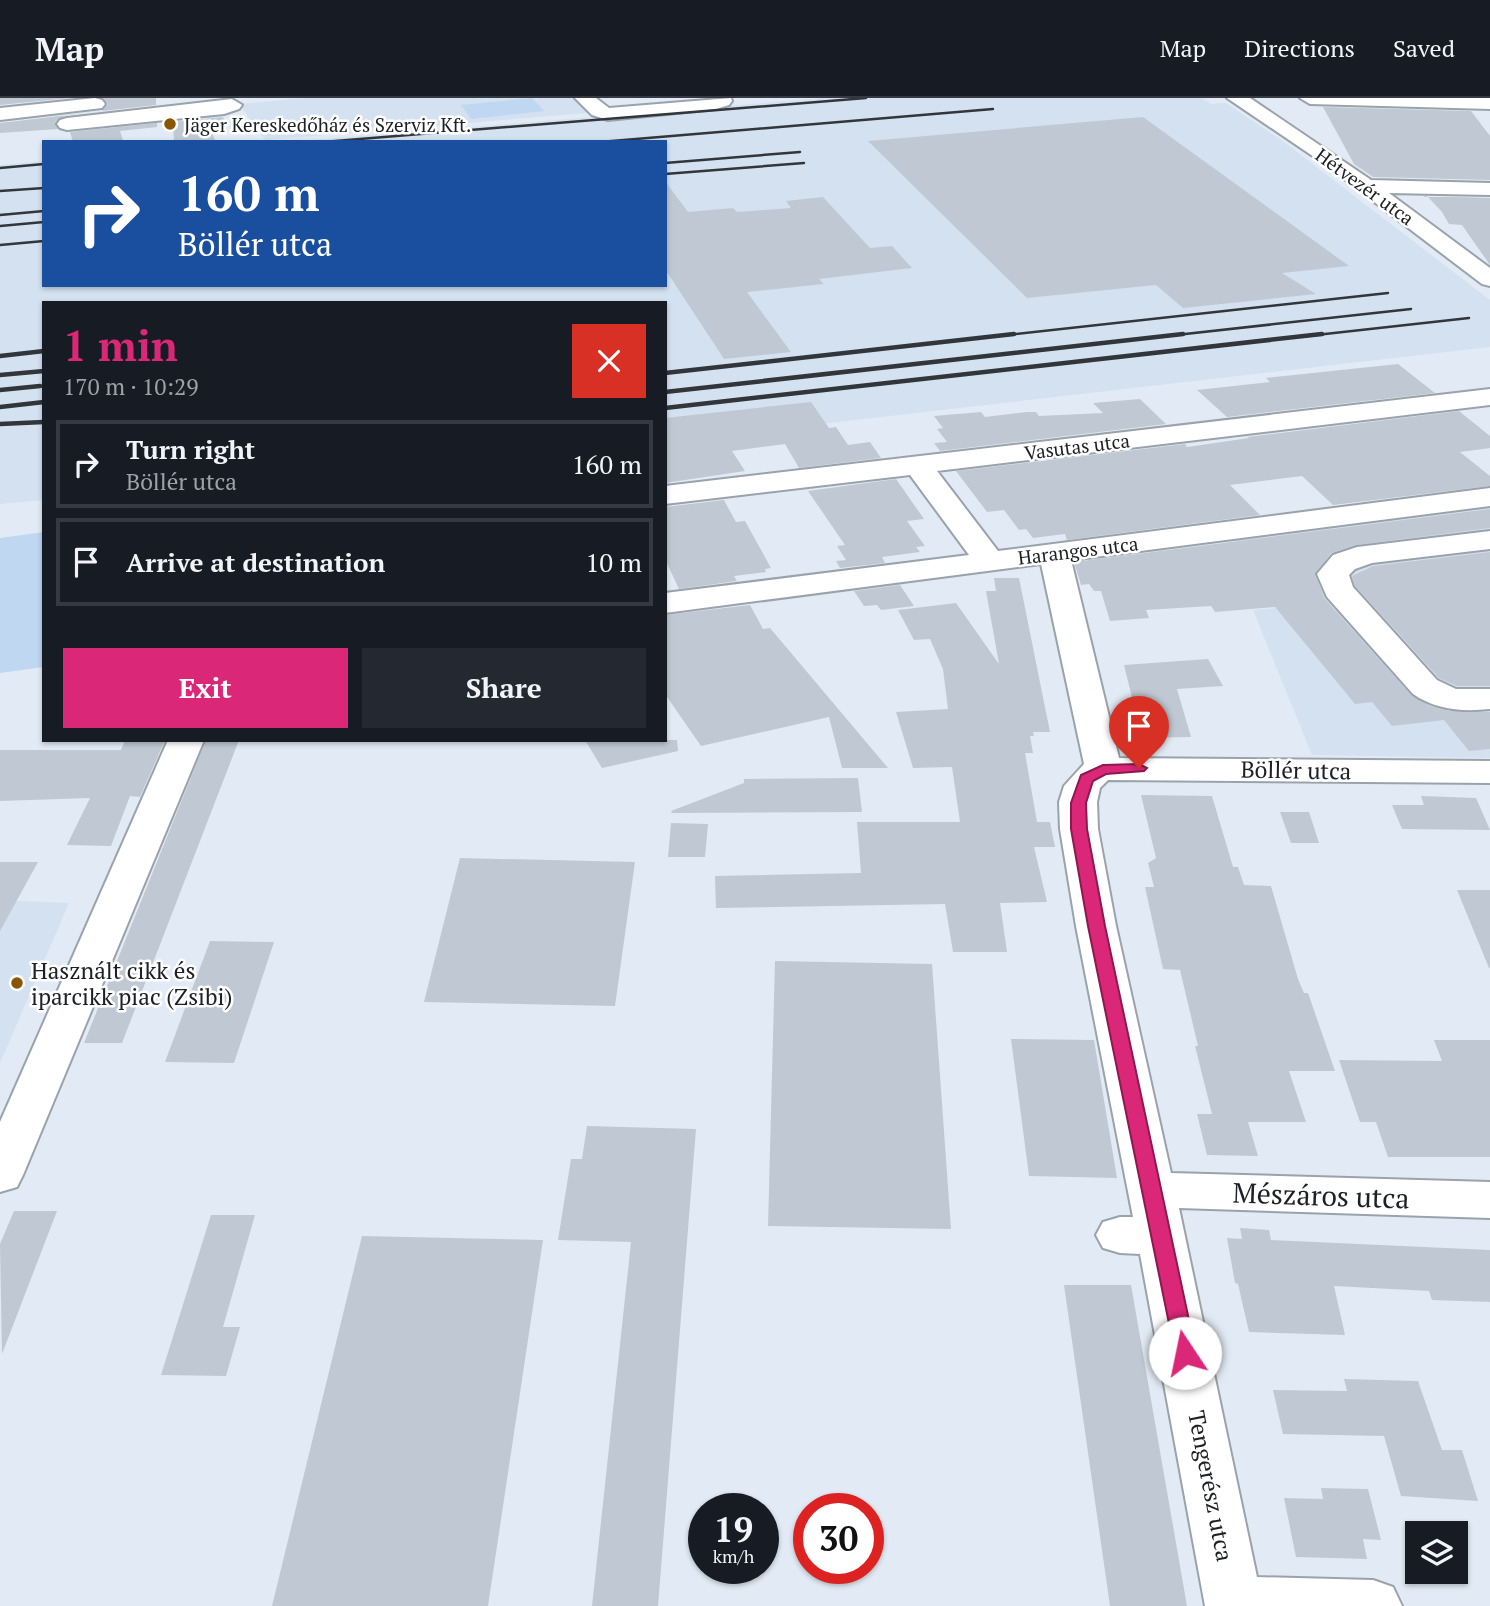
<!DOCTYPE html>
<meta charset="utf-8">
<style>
:root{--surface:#171b24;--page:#242831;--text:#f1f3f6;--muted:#9ea1a6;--line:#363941;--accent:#db2777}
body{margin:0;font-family:"PT Serif",serif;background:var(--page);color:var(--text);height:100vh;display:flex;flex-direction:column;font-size:26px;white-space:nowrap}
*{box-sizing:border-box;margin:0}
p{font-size:23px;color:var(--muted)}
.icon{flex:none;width:38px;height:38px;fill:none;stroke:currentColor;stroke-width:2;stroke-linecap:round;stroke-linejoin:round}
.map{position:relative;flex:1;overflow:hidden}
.details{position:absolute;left:42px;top:203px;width:625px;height:441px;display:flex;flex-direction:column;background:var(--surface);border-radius:0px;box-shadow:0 2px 5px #0004}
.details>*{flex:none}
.hud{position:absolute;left:42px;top:42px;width:625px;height:147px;border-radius:0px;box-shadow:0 2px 5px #0004;background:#1a4fa0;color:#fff;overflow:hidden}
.controls{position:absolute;left:1405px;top:1423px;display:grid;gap:14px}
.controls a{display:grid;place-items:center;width:63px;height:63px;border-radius:0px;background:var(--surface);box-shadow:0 2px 5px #0004;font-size:35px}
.speed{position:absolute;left:688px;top:1395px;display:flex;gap:14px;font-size:35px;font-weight:700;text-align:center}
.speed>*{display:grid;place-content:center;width:91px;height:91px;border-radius:50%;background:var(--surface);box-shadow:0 2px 5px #0004;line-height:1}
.speed small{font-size:18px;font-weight:400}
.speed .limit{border:10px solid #d22;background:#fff;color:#111}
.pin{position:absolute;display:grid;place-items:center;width:60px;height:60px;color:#fff;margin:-72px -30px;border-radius:50% 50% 50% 0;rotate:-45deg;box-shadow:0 0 7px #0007}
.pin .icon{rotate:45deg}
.me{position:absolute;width:77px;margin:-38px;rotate:349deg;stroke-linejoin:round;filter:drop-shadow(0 0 5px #0008)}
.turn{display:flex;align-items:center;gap:24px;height:147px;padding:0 21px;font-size:32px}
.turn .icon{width:91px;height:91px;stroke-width:2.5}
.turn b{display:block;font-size:49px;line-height:60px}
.round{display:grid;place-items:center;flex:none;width:74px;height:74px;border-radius:0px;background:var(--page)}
.overview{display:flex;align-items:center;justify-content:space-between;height:119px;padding:0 21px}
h1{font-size:42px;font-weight:600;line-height:52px;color:var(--accent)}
.primary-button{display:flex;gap:14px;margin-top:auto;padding:14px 21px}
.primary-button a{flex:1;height:80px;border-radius:0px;background:var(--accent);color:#fff;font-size:28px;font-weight:600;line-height:80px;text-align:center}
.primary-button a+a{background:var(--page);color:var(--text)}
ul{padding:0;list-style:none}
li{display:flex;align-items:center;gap:21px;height:88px;margin:0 14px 10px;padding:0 7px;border:4px solid var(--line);border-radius:0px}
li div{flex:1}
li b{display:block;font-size:26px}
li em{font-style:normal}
header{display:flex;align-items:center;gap:42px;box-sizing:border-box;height:98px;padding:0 35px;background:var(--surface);border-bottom:2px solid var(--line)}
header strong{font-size:33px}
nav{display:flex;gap:38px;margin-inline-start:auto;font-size:24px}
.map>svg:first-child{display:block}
.built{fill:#d3e1f1}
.green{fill:#bfd7f1}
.building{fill:#c0c9d3}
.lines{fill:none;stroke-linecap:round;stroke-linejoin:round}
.minor-casing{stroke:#9aa2ac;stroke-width:4}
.minor{fill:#fff;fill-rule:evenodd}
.rail-far1{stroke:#32363b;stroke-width:2.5}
.rail{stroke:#32363b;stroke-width:4.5}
.route{fill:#db2777;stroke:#8e194d;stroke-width:2}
.poi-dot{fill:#885600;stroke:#fff;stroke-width:2.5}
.labels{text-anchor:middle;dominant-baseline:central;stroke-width:5;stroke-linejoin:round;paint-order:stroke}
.far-poi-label{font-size:19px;fill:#1d2024;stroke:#fff;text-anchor:start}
.far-street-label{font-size:19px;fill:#1d2024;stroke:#fff}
.street-label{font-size:23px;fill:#1d2024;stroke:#fff}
.poi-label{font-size:23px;fill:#1d2024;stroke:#fff;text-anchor:start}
.near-street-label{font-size:28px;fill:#1d2024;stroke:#fff}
</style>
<header>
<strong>Map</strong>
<nav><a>Map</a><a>Directions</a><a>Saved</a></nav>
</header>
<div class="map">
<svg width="1490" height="1508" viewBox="0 0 1490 1508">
<rect width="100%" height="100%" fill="#e2ebf5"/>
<g class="built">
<polygon points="305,0 573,0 587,15 265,42 239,6"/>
<polygon points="824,0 1202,0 1211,6 1226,5 1284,44 1490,202 1490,249 665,344 665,205 44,205 44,402 0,406 0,67 44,63 44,187 665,187 665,44 289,44"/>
<polygon points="1490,409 1490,660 1312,657 1253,512 1290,509 1232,440"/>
<polygon points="0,802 69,805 0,965"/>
</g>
<g class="green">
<polygon points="532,0 544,13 471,21 461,7"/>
<polygon points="44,434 44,569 0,575 0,440"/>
</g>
<g class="building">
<polygon points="0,0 70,0 0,7"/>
<polygon points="103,0 156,0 156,7 66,17 55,24 58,31 0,35 0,25 102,13 108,6"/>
<polygon points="1323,9 1471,13 1490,38 1490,82 1373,79 1354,66"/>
<polygon points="223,19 226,26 209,28 216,44 174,44 173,24"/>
<polygon points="1143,19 1349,168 1282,175 1316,196 1183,210 1156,187 1027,200 868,43"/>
<polygon points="157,25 157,29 120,33 123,42 104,44 73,44 70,34"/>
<polygon points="665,83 688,114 733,110 737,114 791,110 786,103 823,99 870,150 892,148 912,170 819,181 824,186 747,194 791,254 724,261 665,171"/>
<polygon points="1423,98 1490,100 1490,167 1462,127 1449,126 1442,114 1427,98"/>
<polygon points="1398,266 1435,295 1227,319 1197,292 1270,284 1266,280"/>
<polygon points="1140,301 1166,326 940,353 934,345 947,344 937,331 943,330 934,318 981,314 985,319 1027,314 1036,314 1039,318 1103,315 1093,305"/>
<polygon points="811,304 829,330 836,329 848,347 870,344 881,360 799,370 785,346 732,353 745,373 665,385 665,320"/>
<polygon points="1459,313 1490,338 1490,350 1460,354 1490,378 1490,388 1333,407 1302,378 1230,387 1260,417 1067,442 1065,436 1033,440 1026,431 1019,432 1004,412 987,414 956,373 1185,346 1187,349 1249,340 1247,339"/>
<polygon points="896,381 924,421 907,423 925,448 916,449 920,454 882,459 885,465 840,470 836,463 846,462 837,448 845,447 808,393"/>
<polygon points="724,402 736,424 745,423 771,470 765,471 766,474 734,478 737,483 679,491 665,461 665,409"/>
<polygon points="1490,411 1490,430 1356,447 1331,455 1315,477 1325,501 1412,598 1430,608 1449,613 1490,614 1490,651 1469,653 1444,622 1392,628 1372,604 1355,606 1275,509 1215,514 1211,508 1146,512 1149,520 1110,523 1101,493 1094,493 1089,486 1081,487 1074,464"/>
<polygon points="1490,454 1490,588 1457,588 1439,580 1355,488 1352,478 1373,468"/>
<polygon points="994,480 1019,480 1050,634 1033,634 1034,638 1030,638 1033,655 1025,655 1037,724 1050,724 1055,749 1034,749 1047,804 1000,805 1007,854 953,854 945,806 716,810 715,778 861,775 857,724 960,724 952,669 913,670 896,614 948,611 943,571 930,541 914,542 898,512 956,505 999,566 986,493 996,493"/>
<polygon points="900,487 914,508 881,512 877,507 864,508 854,493"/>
<polygon points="750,507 763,531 770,530 888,670 842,670 829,619 701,648 665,596 665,517"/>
<polygon points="1208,561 1223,588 1177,591 1191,639 1142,640 1124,567"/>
<polygon points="125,642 165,642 140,699 130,698 111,748 67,747 90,700 0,703 0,652 121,652"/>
<polygon points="206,642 239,642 122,945 84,945"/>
<polygon points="585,642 677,642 678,653 602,670"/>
<polygon points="858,680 862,714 672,715 671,713 744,685 744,681"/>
<polygon points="1141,697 1212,698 1233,769 1238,769 1244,787 1271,788 1298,881 1304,895 1308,895 1335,973 1289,973 1306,1024 1248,1024 1258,1058 1207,1057 1197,1016 1212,1016 1195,948 1198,948 1180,872 1163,871 1145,789 1154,789 1148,765 1156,760"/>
<polygon points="1421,698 1476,700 1490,732 1402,731 1392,707 1424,707"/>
<polygon points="1280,714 1309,714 1319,745 1291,745"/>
<polygon points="671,725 708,726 705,759 668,759"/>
<polygon points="460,760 635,764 615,908 424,904"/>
<polygon points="0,764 38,764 0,833"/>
<polygon points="1457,792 1490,792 1490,870 1489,870"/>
<polygon points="210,843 274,844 234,965 165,964"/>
<polygon points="775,863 932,866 951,1131 768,1128"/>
<polygon points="1011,941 1094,942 1117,1080 1029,1078"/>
<polygon points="1434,942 1490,942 1490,1059 1388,1059 1376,1024 1360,1024 1339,962 1442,963"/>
<polygon points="587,1028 696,1031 658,1508 592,1508 631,1144 558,1142 571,1061 582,1061"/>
<polygon points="14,1113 57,1113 2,1256 0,1146"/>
<polygon points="211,1117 255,1117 223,1229 240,1229 226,1278 161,1277"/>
<polygon points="1240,1130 1269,1132 1271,1142 1490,1152 1490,1204 1432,1202 1429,1193 1334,1188 1345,1237 1249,1234 1238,1186 1235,1185 1227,1140 1242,1141"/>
<polygon points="362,1138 543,1142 488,1508 272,1508"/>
<polygon points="1064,1187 1131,1187 1187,1508 1110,1508"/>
<polygon points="1344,1281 1418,1283 1442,1352 1462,1352 1478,1403 1401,1398 1384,1338 1283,1336 1273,1292 1347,1293"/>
<polygon points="1321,1390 1368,1391 1381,1442 1363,1441 1367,1461 1296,1459 1284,1400 1323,1401"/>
</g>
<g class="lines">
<g class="minor-casing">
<g id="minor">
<polygon points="95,0 102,2 105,6 102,10 0,22 0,10"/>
<polygon points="575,0 596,0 609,10 731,0 732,3 729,7 716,11 608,22 592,17"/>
<polygon points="1227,0 1250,0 1371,82 1490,85 1490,97 1389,95 1490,170 1490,188 1482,186 1323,65"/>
<polygon points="1300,0 1490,0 1490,11 1310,6"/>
<polygon points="232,1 242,7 239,11 224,16 67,32 60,30 57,26 60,22 67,20"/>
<polygon points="1490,291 1490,307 937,373 998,453 1490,390 1490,408 1071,462 1119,660 1490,663 1490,685 1108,682 1100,690 1097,704 1098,731 1116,828 1171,1075 1490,1084 1490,1120 1179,1110 1257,1479 1373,1482 1393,1489 1402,1508 1205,1508 1140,1156 1120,1155 1103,1150 1096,1137 1103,1124 1120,1119 1133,1119 1076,828 1060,731 1059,704 1064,688 1084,666 1041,466 665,515 665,495 969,457 910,377 665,406 665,388"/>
<path d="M1490,433v18l-118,14 -17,6 -6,6 4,12 84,93 19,9h34v20c-27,3 -54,1 -77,-15l-86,-97 -10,-23 16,-19 24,-8z"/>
<polygon points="168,642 204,642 23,1077 17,1089 0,1094 0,1024"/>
</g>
</g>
<use href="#minor" class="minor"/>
<g class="rail-far1">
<polyline points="323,44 866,0"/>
<polyline points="600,44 993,11"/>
<polyline points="665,65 800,54"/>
<polyline points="0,70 44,66"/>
<polyline points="665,76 804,65"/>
<polyline points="0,93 44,90"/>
<polyline points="0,117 44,113"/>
<polyline points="0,128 44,124"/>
<polyline points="0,147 44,143"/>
<polyline points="998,238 1388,195"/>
<polyline points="1167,238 1411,211"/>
<polyline points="1307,238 1469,220"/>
</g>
<g class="rail">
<polyline points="0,258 44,253"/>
<polyline points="665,275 1014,236"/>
<polyline points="0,277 44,273"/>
<polyline points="0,292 40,288"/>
<polyline points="665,294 1183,236"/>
<polyline points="0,309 44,304"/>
<polyline points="665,310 1322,236"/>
<polyline points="0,326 44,324"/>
</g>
</g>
<polygon class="route" points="1139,666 1147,670 1144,673 1106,676 1093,683 1086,705 1087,731 1105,828 1196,1255 1193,1261 1185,1264 1178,1261 1175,1255 1088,828 1071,731 1071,705 1081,677 1103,667"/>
<g class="poi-dot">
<circle cx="170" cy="26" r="7"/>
<circle cx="17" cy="885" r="7"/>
</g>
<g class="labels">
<g class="far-poi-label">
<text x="184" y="26">Jäger Kereskedőház és Szerviz Kft.</text>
</g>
<g class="far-street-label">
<text transform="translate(1365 88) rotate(36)">Hétvezér utca</text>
<text transform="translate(1077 348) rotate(-7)">Vasutas utca</text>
<text transform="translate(1078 452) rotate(-7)">Harangos utca</text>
</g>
<g class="street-label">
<text transform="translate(1296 672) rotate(1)">Böllér utca</text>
<text transform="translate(1211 1388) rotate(79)">Tengerész utca</text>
</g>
<g class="poi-label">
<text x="31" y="872">Használt cikk és<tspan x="31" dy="26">iparcikk piac (Zsibi)</tspan></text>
</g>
<g class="near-street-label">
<text transform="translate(1321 1097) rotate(2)">Mészáros utca</text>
</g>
</g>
</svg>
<div class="controls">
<a><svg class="icon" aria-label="layers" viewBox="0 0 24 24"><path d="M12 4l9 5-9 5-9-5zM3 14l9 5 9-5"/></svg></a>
</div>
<div class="speed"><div>19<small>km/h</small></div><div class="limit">30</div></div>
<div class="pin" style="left:1139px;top:670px;background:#d93025"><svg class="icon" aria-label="arrive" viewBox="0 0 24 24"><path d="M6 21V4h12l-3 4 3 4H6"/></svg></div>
<svg class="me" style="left:1185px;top:1255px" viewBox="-20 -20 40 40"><circle r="19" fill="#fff"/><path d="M0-13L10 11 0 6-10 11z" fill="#db2777"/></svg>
<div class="hud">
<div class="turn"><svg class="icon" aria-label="right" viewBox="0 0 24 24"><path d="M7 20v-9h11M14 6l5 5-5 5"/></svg><div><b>160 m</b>Böllér utca</div></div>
</div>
<section class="details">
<div class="overview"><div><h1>1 min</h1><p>170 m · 10:29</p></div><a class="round" style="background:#d93025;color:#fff"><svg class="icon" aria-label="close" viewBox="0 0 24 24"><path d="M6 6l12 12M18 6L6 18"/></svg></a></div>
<ul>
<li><svg class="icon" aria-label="right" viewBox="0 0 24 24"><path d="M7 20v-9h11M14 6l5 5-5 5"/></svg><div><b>Turn right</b><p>Böllér utca</p></div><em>160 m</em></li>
<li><svg class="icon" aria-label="arrive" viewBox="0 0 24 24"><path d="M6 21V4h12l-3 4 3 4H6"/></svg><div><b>Arrive at destination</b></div><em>10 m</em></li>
</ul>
<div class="primary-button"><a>Exit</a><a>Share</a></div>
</section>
</div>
